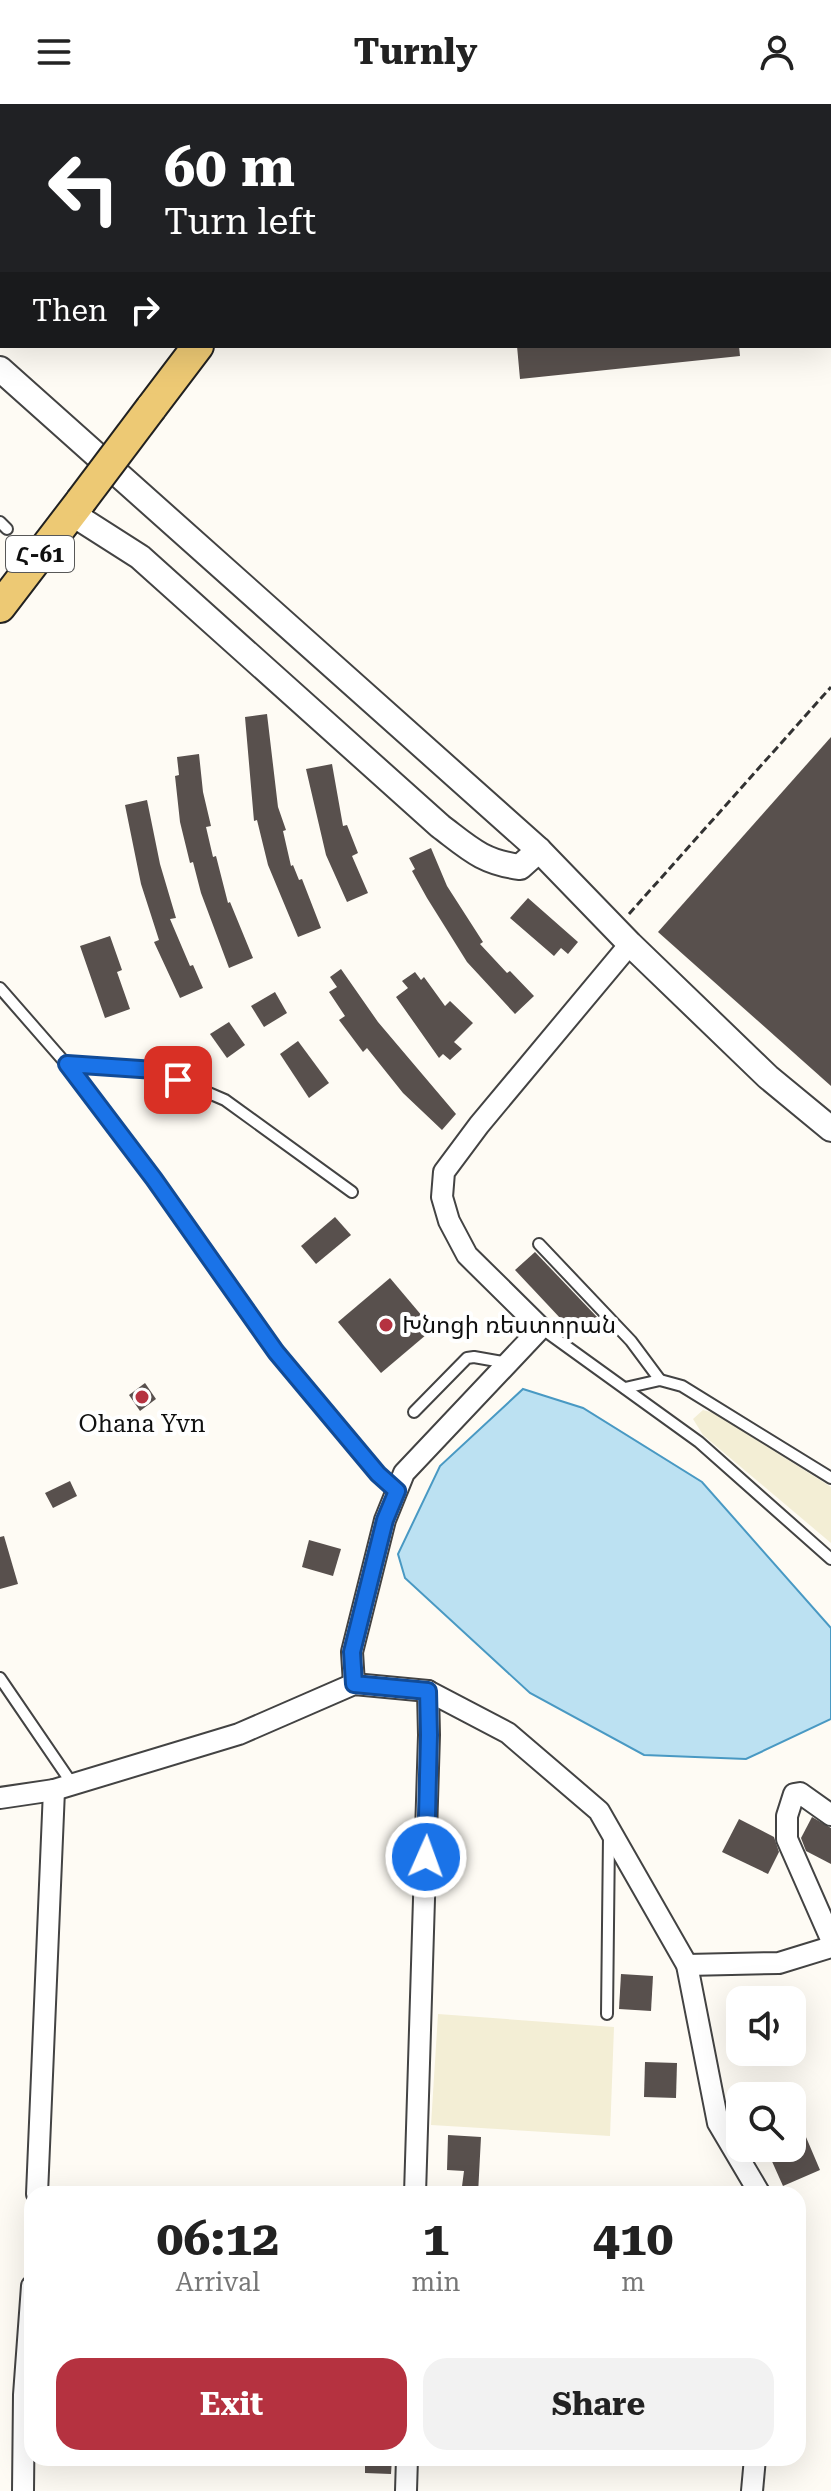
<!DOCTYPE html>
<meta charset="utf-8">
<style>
:root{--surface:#fff;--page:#f2f2f2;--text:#222;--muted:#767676;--accent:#b53240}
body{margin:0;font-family:"Roboto Serif","Noto Sans Armenian",serif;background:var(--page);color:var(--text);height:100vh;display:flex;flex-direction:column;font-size:30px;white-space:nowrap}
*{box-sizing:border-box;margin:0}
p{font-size:26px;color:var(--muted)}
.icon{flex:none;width:44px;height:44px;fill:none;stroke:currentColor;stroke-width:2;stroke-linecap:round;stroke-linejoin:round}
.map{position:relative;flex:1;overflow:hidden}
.drawer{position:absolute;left:24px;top:2082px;width:782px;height:280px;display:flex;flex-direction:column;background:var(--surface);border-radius:24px;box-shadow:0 8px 32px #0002}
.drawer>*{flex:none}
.guide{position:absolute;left:0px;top:0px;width:832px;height:244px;box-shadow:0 8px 32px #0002;background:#202124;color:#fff;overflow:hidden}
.controls{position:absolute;left:726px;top:1882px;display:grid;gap:16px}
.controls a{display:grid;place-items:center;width:80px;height:80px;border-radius:16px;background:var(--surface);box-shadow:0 8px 32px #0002;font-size:40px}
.pin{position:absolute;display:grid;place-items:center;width:68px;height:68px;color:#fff;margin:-34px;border-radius:16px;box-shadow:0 4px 12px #0006}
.me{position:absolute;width:88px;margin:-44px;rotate:2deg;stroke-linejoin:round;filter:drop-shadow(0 0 6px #0008)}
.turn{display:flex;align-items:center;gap:28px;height:168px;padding:0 32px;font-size:36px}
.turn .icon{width:104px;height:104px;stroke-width:2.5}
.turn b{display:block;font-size:56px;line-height:68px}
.then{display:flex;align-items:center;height:76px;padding:0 32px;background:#0003;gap:16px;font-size:30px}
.eta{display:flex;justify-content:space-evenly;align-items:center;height:136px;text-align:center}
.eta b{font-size:48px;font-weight:700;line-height:56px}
.primary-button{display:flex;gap:16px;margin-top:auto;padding:16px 32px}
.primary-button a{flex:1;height:92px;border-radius:24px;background:var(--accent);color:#fff;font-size:32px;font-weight:700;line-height:92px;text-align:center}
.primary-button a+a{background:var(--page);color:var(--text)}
header{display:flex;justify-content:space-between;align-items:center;height:104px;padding:0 32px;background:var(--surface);font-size:36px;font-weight:700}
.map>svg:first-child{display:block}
.farmland{fill:#f3eed5}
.water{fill:#bce1f2;stroke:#4999c3;stroke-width:2}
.building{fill:#58504d}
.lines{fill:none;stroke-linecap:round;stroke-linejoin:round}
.service-casing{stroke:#434343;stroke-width:14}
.minor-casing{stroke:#434343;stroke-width:24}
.tertiary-casing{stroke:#434343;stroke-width:28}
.primary-casing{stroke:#212121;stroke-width:34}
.path{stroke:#323232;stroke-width:3;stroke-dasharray:8 4;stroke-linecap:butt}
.service{stroke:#fff;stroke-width:10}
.minor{stroke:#fff;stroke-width:20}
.tertiary{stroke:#fff;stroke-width:24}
.primary{stroke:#edc974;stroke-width:30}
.primary-bridge-casing{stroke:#212121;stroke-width:34;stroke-linecap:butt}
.primary-bridge{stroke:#edc974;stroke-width:30}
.route-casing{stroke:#114b97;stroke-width:20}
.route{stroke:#1a73e8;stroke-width:14}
.poi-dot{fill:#b53240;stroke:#fff;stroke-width:3}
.labels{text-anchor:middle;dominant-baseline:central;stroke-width:8;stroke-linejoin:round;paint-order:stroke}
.shield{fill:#fff;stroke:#585858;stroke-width:2}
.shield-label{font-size:22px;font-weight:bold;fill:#101010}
.poi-label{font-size:24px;fill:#101010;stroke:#fff;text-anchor:start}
</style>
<header><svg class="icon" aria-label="menu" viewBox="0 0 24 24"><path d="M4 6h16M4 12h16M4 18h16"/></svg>Turnly<svg class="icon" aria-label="person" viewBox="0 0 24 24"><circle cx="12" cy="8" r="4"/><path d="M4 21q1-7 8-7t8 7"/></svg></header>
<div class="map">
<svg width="831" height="2387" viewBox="0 0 831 2387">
<rect width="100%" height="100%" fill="#fefbf4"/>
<g class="farmland">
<polygon points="703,1306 714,1309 831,1383 831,1439 703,1331 693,1315"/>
<polygon points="438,1910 614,1923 610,2032 431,2021"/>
</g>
<polygon class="water" points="523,1285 583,1304 702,1378 831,1524 831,1615 746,1655 644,1651 530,1589 405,1474 398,1450 440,1362"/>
<g class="building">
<polygon points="517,242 739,242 740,252 520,275"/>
<polygon points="267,610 278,703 286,726 283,727 291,762 293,761 299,776 302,775 321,824 298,833 268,761 257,716 254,717 245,613"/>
<polygon points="831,633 831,982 658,828"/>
<polygon points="199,650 203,688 211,722 206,723 213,753 216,752 228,799 230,798 253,854 229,864 201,789 193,758 190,759 180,718 175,672 179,671 177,653"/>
<polygon points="332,660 343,722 347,721 358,749 352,752 368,789 347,798 326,751 306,665"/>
<polygon points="147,696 160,760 176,814 170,815 190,862 193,861 203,884 180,894 154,838 159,836 141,780 125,701"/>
<polygon points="431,744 447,782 483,838 480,840 507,869 510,867 534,892 515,910 467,858 427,794 412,767 415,765 409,754"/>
<polygon points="528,794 578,838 568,850 561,844 554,852 510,814"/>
<polygon points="110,832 122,866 117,868 130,905 105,914 80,842"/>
<polygon points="341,865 378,918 456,1010 442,1026 403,989 367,944 363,948 339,916 345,912 329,888 337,883 330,873"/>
<polygon points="415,868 421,876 424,873 445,902 450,897 473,919 454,938 462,945 450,956 443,950 439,954 396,893 408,884 402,877"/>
<polygon points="275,888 287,909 264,923 251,902"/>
<polygon points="229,918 245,941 227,954 210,930"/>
<polygon points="298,937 329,979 309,994 280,950"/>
<polygon points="335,1113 351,1131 316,1160 301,1142"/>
<polygon points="535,1148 597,1213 577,1232 515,1166"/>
<polygon points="390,1174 433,1225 381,1269 338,1218"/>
<polygon points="145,1279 156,1295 140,1307 129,1291"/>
<polygon points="70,1377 77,1392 53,1404 45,1389"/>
<polygon points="4,1432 18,1480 0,1485 0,1433"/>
<polygon points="309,1436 341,1445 333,1472 302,1463"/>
<polygon points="812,1713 831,1724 831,1760 806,1747 801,1734"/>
<polygon points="739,1715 774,1733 779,1748 768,1770 722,1748"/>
<polygon points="621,1870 653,1872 651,1907 619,1905"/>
<polygon points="645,1958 677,1959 676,1994 644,1993"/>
<polygon points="803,2026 820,2066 783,2082 766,2044 792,2044 792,2031"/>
<polygon points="448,2031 481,2033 478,2090 461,2090 464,2067 447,2066"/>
<polygon points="365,2354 392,2354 391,2370 365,2369"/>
</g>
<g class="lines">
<g class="service-casing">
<g id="service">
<polyline points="0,418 7,425"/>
<polyline points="0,884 82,978 276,1248 378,1370 397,1387"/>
<polyline points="67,960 155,966 225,996 352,1088"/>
<polyline points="539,1140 631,1237 660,1276"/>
<polyline points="541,1224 699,1338 831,1455"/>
<polyline points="625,1284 660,1276 682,1282 831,1374"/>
<polyline points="414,1308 467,1254 474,1253 508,1259"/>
<polyline points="0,1574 73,1681"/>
<polyline points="607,1910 609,1732"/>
</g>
</g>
<g class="minor-casing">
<g id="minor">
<polyline points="186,0 189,2"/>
<polyline points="354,1580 352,1548 385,1416 404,1369 541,1224 467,1151 449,1117 442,1093 444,1068 479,1021 630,840"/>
<polyline points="0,1694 54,1686 239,1630 354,1580 428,1587 508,1629 599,1707 687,1861 718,2019 760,2090"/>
<polyline points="831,1711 800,1689 794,1690 787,1712 787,1735 831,1835"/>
<polyline points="687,1861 779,1859 831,1843"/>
<polyline points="37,2090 54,1686"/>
<polyline points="415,2090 429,1631 428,1587"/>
<polyline points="23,2387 24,2291 32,2182"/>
<polyline points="406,2387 407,2354"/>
<polyline points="752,2387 755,2354"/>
</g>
</g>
<g class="tertiary-casing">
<g id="tertiary">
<polyline points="0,265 539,746 630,840 768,973 831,1025"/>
<path d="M71,409l69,44 300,269c29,22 42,36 80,41l19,-17"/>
</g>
</g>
<g class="primary-casing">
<g id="primary">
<polyline points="381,2 383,0"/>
<polyline points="151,304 198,242"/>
<polyline points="0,503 81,397"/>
</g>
</g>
<polyline class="path" points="629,810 831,583"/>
<use href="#service" class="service"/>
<use href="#minor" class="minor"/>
<use href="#tertiary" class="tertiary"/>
<use href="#primary" class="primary"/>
<g class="primary-bridge-casing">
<polyline id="primary-bridge" points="81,397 151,304"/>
</g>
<use href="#primary-bridge" class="primary-bridge"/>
</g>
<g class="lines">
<g class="route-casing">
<polyline id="route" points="178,976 155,966 67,960 154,1075 276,1248 378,1370 397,1387 385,1416 352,1548 354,1580 428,1587 429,1631 426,1753"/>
</g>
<use href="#route" class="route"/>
</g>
<g class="poi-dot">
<circle cx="386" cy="1221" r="8"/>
<circle cx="142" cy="1293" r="8"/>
</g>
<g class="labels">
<rect class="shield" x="6" y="432" width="68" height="36" rx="6"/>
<g class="shield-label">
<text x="40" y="450">Հ-61</text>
</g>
<g class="poi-label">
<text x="402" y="1221">Խնոցի ռեստորան</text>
<text x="142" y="1320" text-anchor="middle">Ohana Yvn</text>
</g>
</g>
</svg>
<div class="controls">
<a><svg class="icon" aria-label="sound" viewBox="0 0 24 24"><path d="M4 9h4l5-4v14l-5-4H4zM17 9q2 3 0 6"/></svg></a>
<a><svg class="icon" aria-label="search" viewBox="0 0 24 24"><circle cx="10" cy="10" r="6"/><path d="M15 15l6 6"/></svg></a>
</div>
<div class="pin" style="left:178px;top:976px;background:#d93025"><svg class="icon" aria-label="arrive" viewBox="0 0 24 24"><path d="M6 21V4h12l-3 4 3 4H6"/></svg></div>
<svg class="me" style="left:426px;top:1753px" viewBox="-20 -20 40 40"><circle r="17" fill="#1a73e8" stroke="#fff" stroke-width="3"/><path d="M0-11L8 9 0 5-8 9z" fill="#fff"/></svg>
<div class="guide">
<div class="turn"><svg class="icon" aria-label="left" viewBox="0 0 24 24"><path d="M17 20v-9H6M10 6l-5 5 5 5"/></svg><div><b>60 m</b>Turn left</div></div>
<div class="then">Then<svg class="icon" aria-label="right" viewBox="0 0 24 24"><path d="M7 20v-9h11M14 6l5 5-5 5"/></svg></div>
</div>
<section class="drawer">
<div class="eta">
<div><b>06:12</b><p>Arrival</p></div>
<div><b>1</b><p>min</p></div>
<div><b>410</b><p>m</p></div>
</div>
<div class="primary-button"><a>Exit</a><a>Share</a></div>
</section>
</div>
